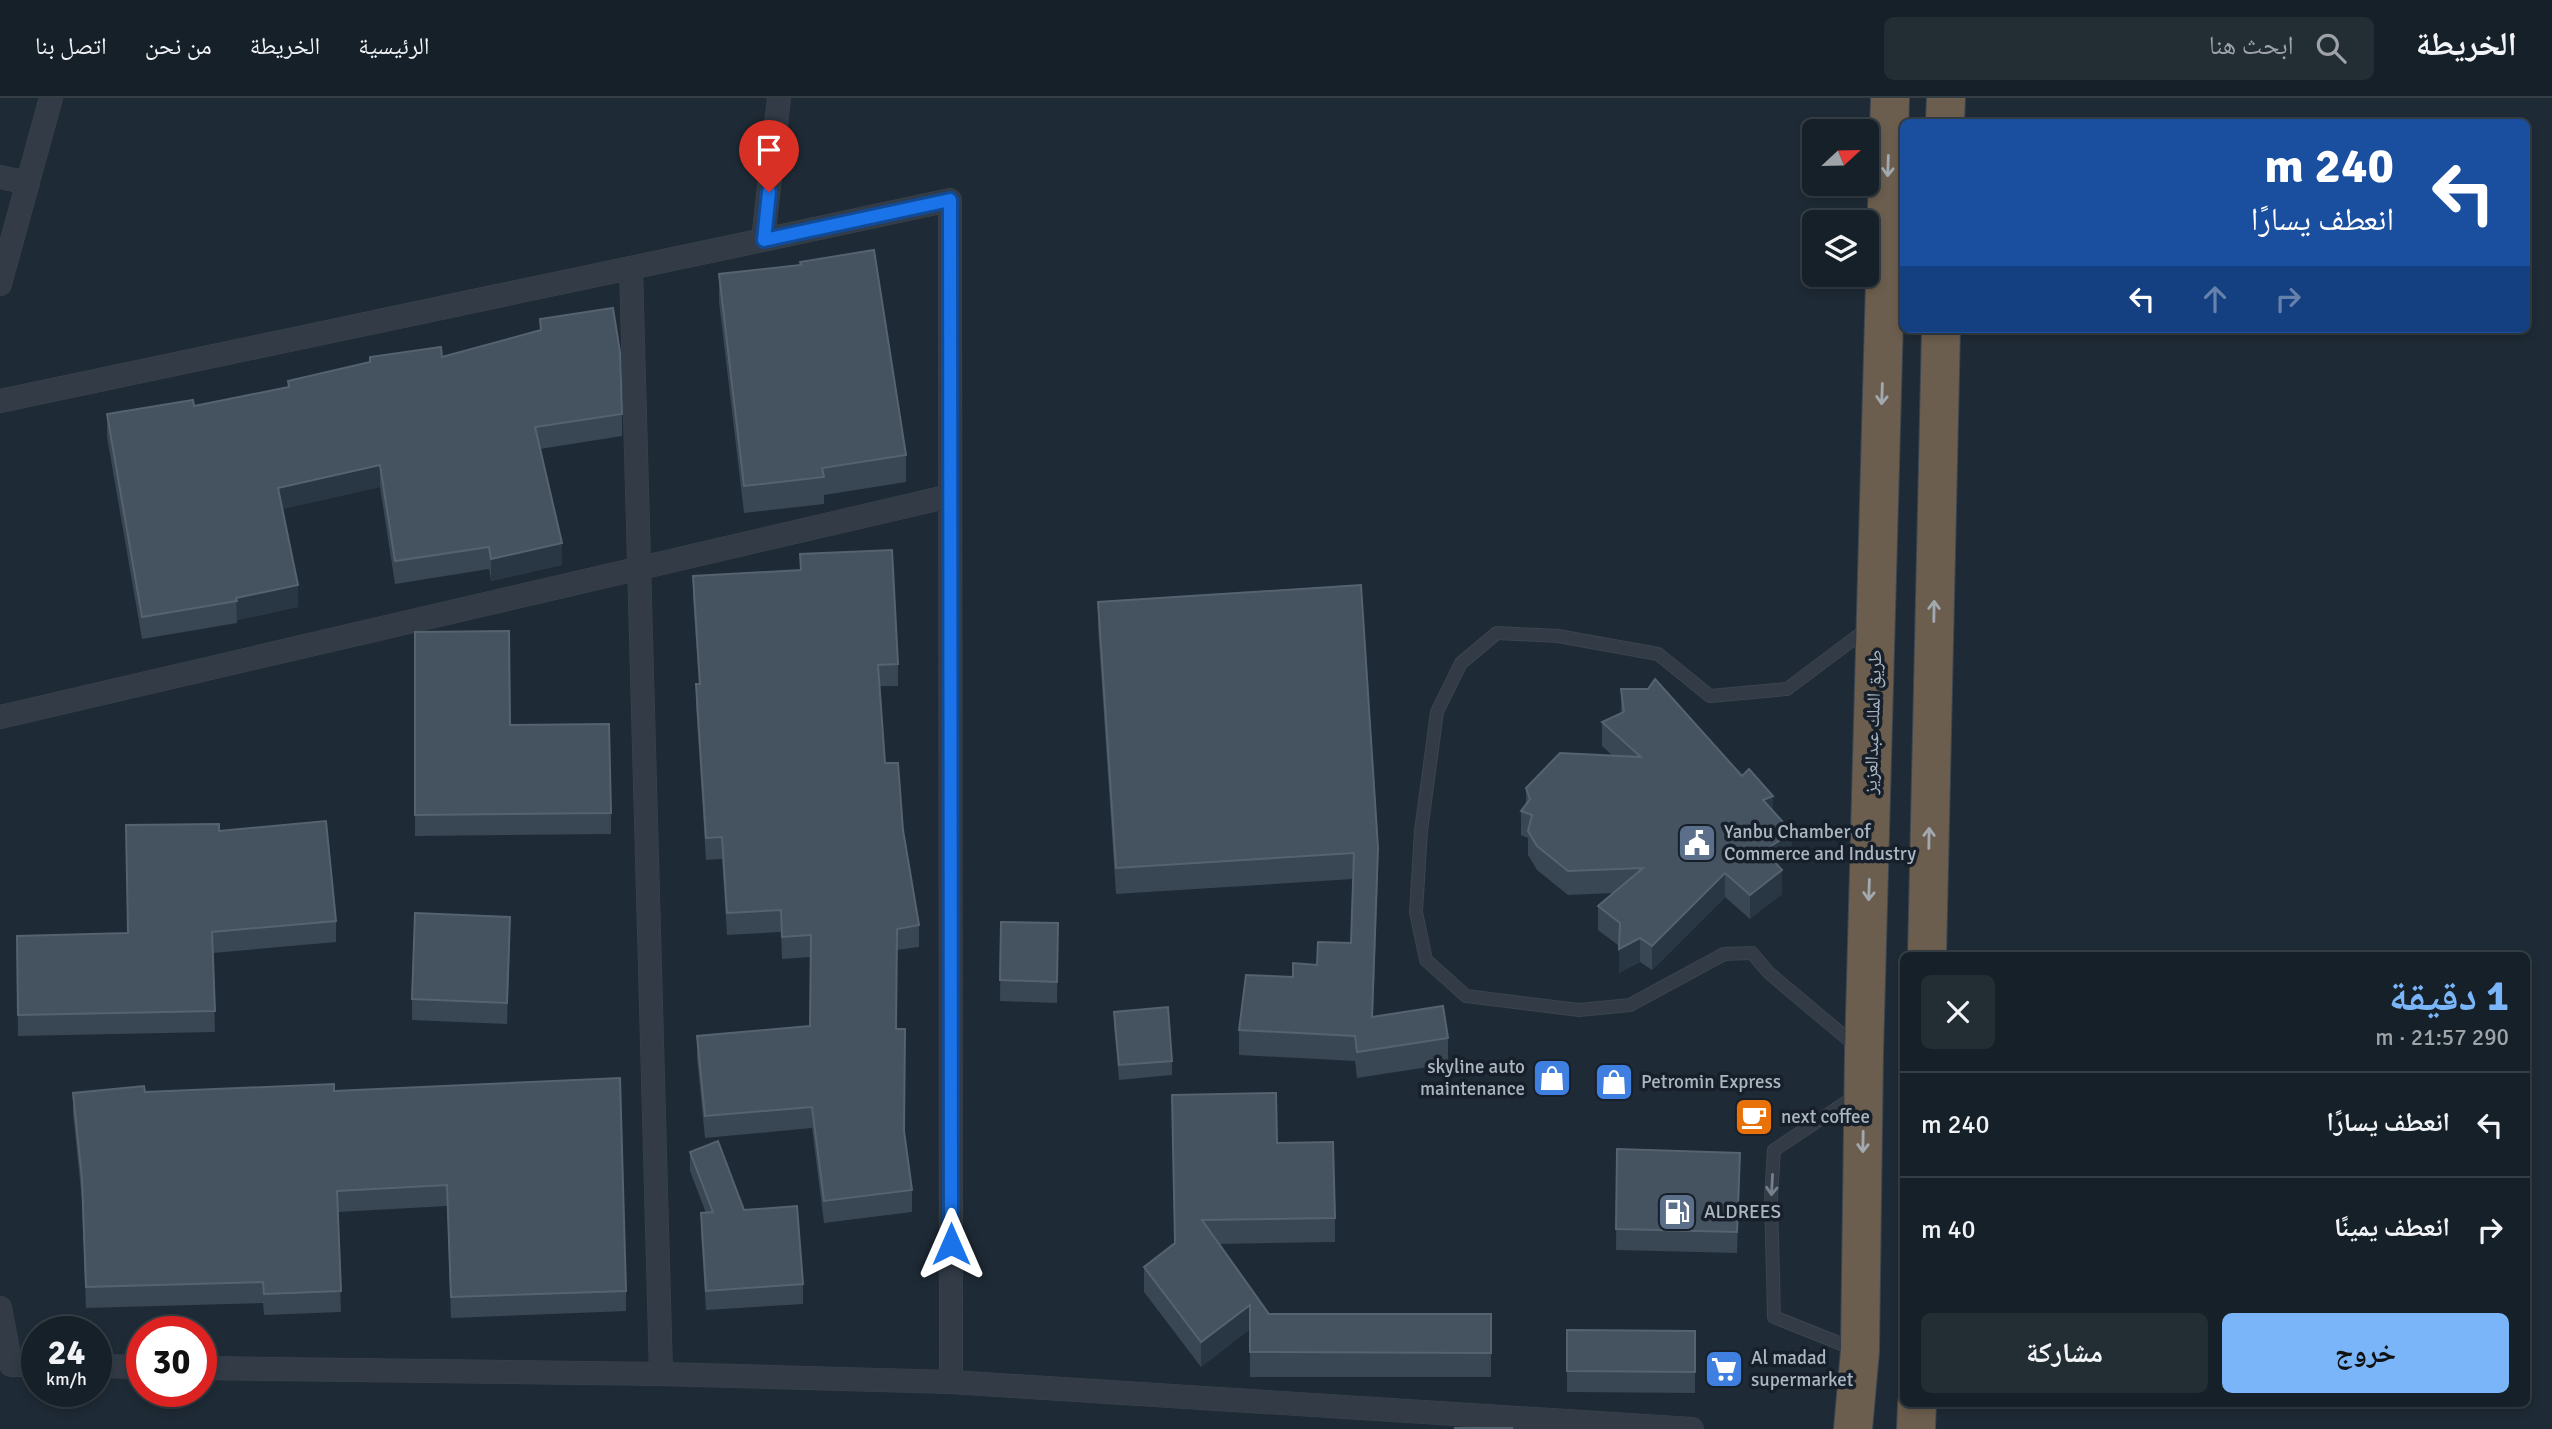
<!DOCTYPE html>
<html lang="ar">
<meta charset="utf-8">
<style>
:root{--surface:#162028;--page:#232d34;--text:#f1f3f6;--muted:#9ea3a8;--line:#353e45;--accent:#7ab5f9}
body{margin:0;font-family:Signika,"Noto Naskh Arabic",sans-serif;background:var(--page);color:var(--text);direction:rtl;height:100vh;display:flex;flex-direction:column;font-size:26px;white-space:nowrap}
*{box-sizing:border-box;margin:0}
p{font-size:23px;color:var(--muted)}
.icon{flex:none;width:38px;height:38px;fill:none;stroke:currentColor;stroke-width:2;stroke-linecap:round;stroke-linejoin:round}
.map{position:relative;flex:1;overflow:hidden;direction:ltr}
.sheet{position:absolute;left:1900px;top:854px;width:630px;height:455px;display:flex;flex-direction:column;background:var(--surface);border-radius:10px;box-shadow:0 4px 10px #0003,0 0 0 2px var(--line);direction:rtl}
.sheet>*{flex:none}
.banner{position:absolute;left:1900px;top:21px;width:630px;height:214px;border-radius:10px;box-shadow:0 4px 10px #0003,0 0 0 2px var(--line);direction:rtl;background:#1a4fa0;color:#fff;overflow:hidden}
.needle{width:46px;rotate:68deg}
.buttons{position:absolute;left:1802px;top:21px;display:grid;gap:14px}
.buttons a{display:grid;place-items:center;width:77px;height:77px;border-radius:10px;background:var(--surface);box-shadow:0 4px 10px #0003,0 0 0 2px var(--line);font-size:35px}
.speed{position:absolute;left:21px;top:1218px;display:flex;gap:14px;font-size:35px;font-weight:700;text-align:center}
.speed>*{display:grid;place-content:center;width:91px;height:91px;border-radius:50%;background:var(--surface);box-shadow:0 4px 10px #0003,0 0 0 2px var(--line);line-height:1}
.speed small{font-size:18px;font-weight:400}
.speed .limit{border:10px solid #d22;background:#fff;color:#111}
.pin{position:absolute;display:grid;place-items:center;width:60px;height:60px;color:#fff;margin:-72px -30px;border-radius:50% 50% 50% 0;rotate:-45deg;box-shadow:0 0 7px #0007}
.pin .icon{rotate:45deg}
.me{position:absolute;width:77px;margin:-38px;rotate:0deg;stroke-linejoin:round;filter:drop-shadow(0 0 5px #0008)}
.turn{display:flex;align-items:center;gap:24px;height:147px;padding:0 21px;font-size:32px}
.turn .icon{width:91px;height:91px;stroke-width:2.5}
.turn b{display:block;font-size:49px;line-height:60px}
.lanes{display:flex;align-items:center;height:66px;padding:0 21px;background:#0003;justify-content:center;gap:35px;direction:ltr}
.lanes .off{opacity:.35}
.round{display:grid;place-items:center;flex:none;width:74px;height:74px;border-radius:10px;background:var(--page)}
.overview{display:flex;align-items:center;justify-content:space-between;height:119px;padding:0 21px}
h1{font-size:42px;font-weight:800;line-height:52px;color:var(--accent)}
.cta{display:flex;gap:14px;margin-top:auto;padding:14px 21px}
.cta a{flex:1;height:80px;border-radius:10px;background:var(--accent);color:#111;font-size:28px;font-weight:800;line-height:80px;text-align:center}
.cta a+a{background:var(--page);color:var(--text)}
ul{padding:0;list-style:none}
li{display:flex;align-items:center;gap:21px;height:105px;padding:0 21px;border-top:2px solid var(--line)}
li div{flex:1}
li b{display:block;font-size:26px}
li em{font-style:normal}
header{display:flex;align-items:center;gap:42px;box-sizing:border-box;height:98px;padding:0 35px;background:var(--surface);border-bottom:2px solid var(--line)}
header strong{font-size:33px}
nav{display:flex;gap:38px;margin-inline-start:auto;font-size:24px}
.search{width:490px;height:63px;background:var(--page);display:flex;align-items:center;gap:18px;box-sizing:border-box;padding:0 24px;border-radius:10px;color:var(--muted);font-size:26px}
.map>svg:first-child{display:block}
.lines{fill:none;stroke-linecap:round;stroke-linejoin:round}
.lane-casing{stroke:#3b444f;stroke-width:14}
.street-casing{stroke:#3b444f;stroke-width:24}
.highway-casing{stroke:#3c4650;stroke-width:40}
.lane{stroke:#323b46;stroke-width:12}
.street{stroke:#323b46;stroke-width:23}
.highway{stroke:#6c5e4e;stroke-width:38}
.wall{fill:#394654}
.shaded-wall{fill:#293643}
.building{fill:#455260;stroke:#556270;stroke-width:2}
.oneway{stroke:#a2a9b1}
.oneway2{stroke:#757f8b}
.route-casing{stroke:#114b97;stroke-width:18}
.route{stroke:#1a73e8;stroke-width:12}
.labels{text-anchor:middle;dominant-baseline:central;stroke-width:7;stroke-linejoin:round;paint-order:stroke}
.street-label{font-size:19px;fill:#abb6c3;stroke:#17202a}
.poi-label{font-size:19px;fill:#abb6c3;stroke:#17202a;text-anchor:start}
</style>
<header>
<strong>الخريطة</strong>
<div class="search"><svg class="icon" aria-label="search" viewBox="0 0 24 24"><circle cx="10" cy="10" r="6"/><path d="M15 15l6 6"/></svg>ابحث هنا</div>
<nav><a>الرئيسية</a><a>الخريطة</a><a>من نحن</a><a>اتصل بنا</a></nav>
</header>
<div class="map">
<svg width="2552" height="1331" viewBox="0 0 2552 1331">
<rect width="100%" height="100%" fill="#1e2a35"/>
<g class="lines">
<g class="lane-casing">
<g id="lane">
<polyline points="1856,948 1769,875 1752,855 1724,856 1630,907 1579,912 1466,898 1426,862 1416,814 1421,733 1437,614 1461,565 1497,535 1558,538 1658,556 1710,598 1787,591 1867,531"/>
<polyline points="1854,1251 1774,1219 1771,1099 1774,1052 1857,997"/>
</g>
</g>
<g class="street-casing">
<g id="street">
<polyline points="0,79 28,85"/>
<polyline points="763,142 950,102 951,1284"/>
<polyline points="631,170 661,1276"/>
<polyline points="0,186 51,0"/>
<polyline points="0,303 763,142 779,0"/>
<polyline points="0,619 950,398"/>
<polyline points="0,1210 11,1267 37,1267"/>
<polyline points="96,1268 142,1269"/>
<polyline points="201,1270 661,1276 951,1284 1692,1331"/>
</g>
</g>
<g class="highway-casing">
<g id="highway">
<polyline points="1945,24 1946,0"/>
<polyline points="1927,858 1941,231"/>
<polyline points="1853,1331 1860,1253 1864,955 1890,0"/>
<polyline points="1916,1331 1917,1306"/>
</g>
</g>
<use href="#lane" class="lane"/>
<use href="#street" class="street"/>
<use href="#highway" class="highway"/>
</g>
<g class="wall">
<polygon points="719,176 906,357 906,384 824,397 824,406 744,415 719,204"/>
<polygon points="540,221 622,316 622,338 540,351 562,467 491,483 489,471 395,486 380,389 282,411 298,509 237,522 237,525 142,541 107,339 107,316 194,308 288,289 288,283 370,264 370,259 442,259 540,232"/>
<polygon points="800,456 898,566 898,588 880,588 885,665 903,732 919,827 919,849 897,852 896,931 904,1034 912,1092 912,1114 824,1125 812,1030 705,1040 697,960 697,938 810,928 811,859 782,861 781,834 727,837 722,761 706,762 696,608 696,586 699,586 693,500 693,478 800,472"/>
<polygon points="1098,504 1378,775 1373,919 1448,940 1448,966 1357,980 1355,963 1239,957 1239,932 1293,879 1317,867 1351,845 1353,781 1116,796 1098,529"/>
<polygon points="415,534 510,627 611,715 611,736 415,738"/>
<polygon points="1621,591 1773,713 1792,758 1778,767 1782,796 1750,821 1725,799 1652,872 1640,864 1619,875 1619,848 1598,832 1598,808 1614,795 1568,797 1537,772 1528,757 1528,740 1521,737 1521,713 1526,707 1526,690 1613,658 1602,648 1602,624 1621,616"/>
<polygon points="219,733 336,823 336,844 213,855 215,934 18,938 17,838 127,835"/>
<polygon points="1001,824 1058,825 1057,905 1000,903"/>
<polygon points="510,840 507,926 412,922 412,901"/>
<polygon points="1114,914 1172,963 1172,977 1119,982 1114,928"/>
<polygon points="334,993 626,1193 626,1213 451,1220 447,1108 338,1114 341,1214 264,1217 263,1205 86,1210 82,1102 73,1016 73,995"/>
<polygon points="1172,997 1277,1045 1335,1120 1335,1144 1219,1146 1269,1216 1491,1216 1491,1279 1250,1279 1250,1231 1201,1269 1144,1194 1144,1169 1175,1145"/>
<polygon points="1617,1051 1740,1076 1737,1155 1616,1152"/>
<polygon points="690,1054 744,1112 803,1186 803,1206 706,1212 701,1135 701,1115 706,1115 690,1073"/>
<polygon points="1567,1232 1695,1233 1695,1295 1567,1294"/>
</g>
<g class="shaded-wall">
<polygon points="380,367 380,389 278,412 278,390"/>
<polygon points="562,445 562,467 491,483 491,461"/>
<polygon points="298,487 298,509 237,522 236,500"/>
<polygon points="1773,698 1773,722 1763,702"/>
<polygon points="1792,734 1792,758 1764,777 1764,753"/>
<polygon points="1378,750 1378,775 1372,945 1372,919"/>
<polygon points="1782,772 1782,796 1750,821 1750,797"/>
<polygon points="1725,775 1725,799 1652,872 1652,848"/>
<polygon points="510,819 510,840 507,926 507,905"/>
<polygon points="1640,840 1640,864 1619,875 1619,851"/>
<polygon points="1740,1055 1740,1076 1737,1155 1737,1134"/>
<polygon points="1250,1207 1250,1231 1201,1269 1201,1244"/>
</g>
<g class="building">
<polygon points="874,152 906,357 822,370 824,379 744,388 719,176 801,167 800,164"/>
<polygon points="613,210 620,254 622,316 535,329 562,445 491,461 489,449 395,463 380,367 278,390 298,487 236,500 237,503 142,519 107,316 193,302 194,308 289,289 288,283 370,264 370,259 441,249 442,259 541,232 540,221"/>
<polygon points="892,452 898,566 878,567 885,665 898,665 903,732 919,827 897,831 896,931 905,931 904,1033 912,1092 824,1103 812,1009 705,1018 697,938 810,928 811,837 782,839 781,812 727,815 722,739 706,740 696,586 700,586 693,478 801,472 800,456"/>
<polygon points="1361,487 1378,750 1372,919 1443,908 1448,940 1357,954 1355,938 1239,932 1246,877 1293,879 1293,865 1317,867 1318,844 1351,845 1354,755 1116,770 1098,504"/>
<polygon points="509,533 510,627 609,626 611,715 415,717 415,534"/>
<polygon points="1655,581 1742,678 1749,671 1773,698 1763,702 1792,734 1764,753 1782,772 1750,797 1725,775 1652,848 1640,840 1619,851 1620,825 1598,808 1643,770 1568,773 1537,748 1528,733 1532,717 1521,713 1530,701 1526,690 1560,655 1641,659 1602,624 1624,614 1621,591 1648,591"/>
<polygon points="326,723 336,823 212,834 215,913 18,917 17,838 128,835 126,727 219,726 219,733"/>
<polygon points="415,815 510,819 507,905 412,901"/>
<polygon points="1001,824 1058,825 1057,884 1000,882"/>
<polygon points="1168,909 1172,963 1119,967 1114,914"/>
<polygon points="620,980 626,1193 451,1199 447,1087 337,1093 341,1193 264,1196 263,1184 86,1189 82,1081 73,995 144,988 145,994 334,986 334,993"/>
<polygon points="1276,995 1277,1045 1333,1044 1335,1120 1202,1122 1269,1216 1491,1216 1491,1255 1250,1254 1250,1207 1201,1244 1144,1169 1175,1145 1172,997"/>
<polygon points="718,1043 744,1112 797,1108 803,1186 706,1193 701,1115 713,1114 690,1054"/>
<polygon points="1617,1051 1740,1055 1737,1134 1616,1131"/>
<polygon points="1567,1232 1695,1233 1695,1274 1567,1273"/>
<polygon points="1454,1330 1512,1330 1512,1331"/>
</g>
<defs><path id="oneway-shaft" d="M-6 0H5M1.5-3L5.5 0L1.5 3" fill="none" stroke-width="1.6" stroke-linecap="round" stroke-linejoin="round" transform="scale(1.75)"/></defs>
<g class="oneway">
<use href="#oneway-shaft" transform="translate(1888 68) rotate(92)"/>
<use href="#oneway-shaft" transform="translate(1882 296) rotate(92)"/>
<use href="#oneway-shaft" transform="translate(1934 513) rotate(-89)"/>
<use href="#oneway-shaft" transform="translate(1929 740) rotate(-89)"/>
<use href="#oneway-shaft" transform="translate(1869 792) rotate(92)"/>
<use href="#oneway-shaft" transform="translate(1863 1044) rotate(91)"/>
</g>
<use class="oneway2" href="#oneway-shaft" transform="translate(1772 1087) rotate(93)"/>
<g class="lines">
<g class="route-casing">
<polyline id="route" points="769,94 764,142 950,102 951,1146"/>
</g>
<use href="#route" class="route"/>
</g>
<defs>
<g id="civic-square" transform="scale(2.0125)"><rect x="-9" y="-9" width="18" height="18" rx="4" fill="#5c6f8a" stroke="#17202a"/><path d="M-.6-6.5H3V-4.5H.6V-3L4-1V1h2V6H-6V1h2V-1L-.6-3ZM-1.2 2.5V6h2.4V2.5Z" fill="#fff"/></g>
<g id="shop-square" transform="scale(2.0125)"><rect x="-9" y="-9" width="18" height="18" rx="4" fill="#3f7fe0" stroke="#17202a"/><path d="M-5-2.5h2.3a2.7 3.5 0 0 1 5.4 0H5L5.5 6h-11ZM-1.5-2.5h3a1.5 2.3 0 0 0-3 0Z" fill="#fff"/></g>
<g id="cafe-square" transform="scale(2.0125)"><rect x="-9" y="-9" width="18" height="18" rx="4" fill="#e8710a" stroke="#17202a"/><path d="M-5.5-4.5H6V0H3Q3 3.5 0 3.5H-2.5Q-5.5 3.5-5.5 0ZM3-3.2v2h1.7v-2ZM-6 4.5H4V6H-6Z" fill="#fff"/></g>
<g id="fuel-square" transform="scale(2.0125)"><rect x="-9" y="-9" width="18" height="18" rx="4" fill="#5c6f8a" stroke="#17202a"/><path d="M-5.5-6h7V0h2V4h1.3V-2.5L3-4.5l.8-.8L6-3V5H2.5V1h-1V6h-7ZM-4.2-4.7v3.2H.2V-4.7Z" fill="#fff"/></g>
<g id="supermarket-square" transform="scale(2.0125)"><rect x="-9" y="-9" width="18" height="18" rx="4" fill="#3f7fe0" stroke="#17202a"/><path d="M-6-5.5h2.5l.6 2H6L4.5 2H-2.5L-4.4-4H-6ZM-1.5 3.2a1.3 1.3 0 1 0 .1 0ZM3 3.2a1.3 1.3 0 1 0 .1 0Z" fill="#fff"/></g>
</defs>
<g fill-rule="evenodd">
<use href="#civic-square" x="1697" y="745"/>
<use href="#shop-square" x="1552" y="980"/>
<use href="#shop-square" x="1614" y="984"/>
<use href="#cafe-square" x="1754" y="1019"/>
<use href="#fuel-square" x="1677" y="1114"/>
<use href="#supermarket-square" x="1724" y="1271"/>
</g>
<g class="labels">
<g class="street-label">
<text transform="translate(1873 624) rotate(-88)">طريق الملك عبدالعزيز</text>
</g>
<g class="poi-label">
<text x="1724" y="734">Yanbu Chamber of<tspan x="1724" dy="22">Commerce and Industry</tspan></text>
<text x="1525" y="969" text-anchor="end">skyline auto<tspan x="1525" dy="22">maintenance</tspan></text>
<text x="1641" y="984">Petromin Express</text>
<text x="1781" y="1019">next coffee</text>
<text x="1704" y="1114">ALDREES</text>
<text x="1751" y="1260">Al madad<tspan x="1751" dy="22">supermarket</tspan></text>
</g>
</g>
</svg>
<div class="buttons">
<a><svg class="needle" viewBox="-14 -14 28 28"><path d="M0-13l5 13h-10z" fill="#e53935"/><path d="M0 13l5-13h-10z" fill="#9ea3a8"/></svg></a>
<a><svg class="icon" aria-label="layers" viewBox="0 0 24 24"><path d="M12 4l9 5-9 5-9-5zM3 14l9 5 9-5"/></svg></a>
</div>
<div class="speed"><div>24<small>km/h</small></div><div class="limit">30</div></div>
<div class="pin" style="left:769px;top:94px;background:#d93025"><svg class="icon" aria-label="arrive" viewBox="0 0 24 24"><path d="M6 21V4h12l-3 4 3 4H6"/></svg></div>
<svg class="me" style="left:951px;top:1146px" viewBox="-20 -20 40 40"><path d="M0-17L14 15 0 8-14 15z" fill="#1a73e8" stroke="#fff" stroke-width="4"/></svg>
<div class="banner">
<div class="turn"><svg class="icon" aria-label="left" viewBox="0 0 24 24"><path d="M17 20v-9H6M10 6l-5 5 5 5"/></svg><div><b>240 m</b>انعطف يسارًا</div></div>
<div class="lanes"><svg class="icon" aria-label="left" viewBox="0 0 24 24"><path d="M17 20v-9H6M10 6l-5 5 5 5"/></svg><svg class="icon off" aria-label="ahead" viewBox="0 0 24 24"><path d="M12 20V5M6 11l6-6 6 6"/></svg><svg class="icon off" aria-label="right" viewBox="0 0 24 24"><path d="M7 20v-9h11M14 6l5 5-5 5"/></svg></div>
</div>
<section class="sheet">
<div class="overview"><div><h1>1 دقيقة</h1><p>290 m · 21:57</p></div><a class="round"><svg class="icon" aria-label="close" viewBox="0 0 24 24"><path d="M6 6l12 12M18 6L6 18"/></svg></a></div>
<ul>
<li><svg class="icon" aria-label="left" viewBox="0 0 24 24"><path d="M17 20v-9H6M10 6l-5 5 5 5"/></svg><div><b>انعطف يسارًا</b></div><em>240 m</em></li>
<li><svg class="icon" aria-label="right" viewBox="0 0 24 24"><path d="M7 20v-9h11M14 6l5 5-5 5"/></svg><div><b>انعطف يمينًا</b></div><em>40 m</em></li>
</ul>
<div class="cta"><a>خروج</a><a>مشاركة</a></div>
</section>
</div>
